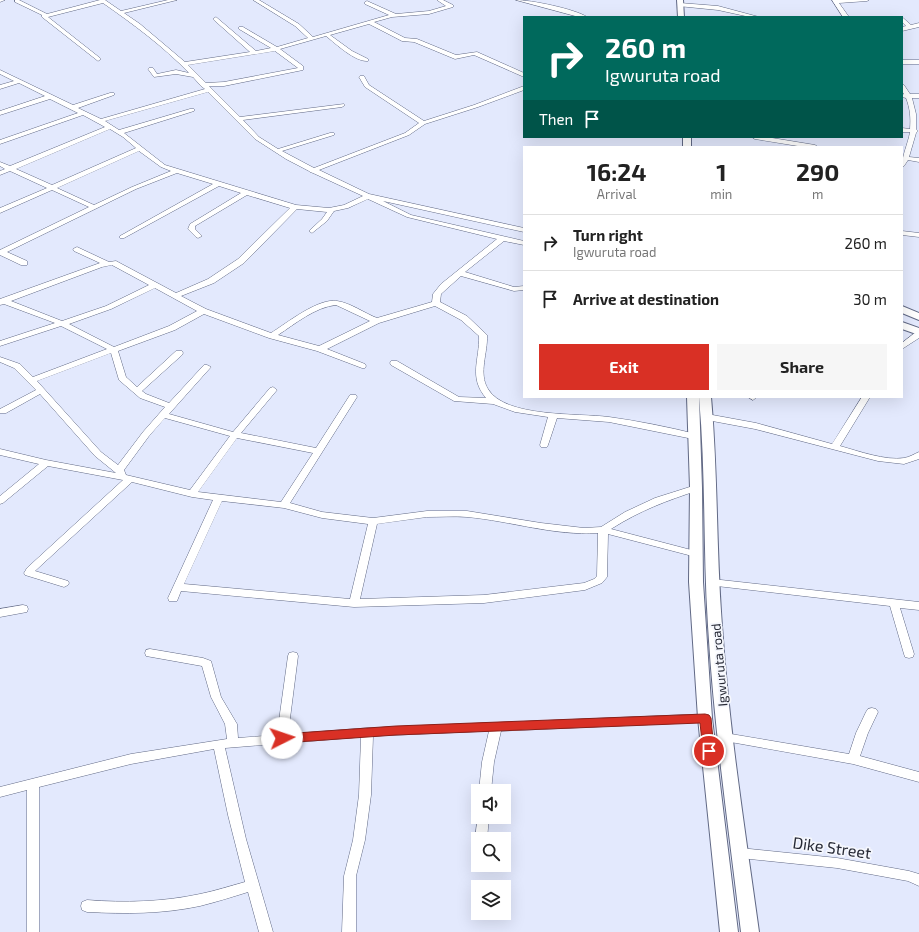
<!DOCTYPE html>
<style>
:root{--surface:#fff;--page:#f6f6f6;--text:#222;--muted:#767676;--line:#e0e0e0;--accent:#d93025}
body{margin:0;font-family:"Exo 2",sans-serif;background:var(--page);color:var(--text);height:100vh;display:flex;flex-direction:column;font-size:15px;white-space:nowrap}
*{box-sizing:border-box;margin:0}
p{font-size:13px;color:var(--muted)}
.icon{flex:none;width:22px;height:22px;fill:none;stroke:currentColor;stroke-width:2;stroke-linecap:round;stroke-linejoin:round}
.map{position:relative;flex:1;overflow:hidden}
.details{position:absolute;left:523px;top:146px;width:380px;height:252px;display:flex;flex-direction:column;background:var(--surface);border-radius:0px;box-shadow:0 4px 16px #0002}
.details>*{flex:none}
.banner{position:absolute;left:523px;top:16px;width:380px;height:122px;border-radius:0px;box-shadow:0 4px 16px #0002;background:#00695c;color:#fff;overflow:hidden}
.fabs{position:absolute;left:471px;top:784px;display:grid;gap:8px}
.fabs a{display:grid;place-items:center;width:40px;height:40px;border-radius:0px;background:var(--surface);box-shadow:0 4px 16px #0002;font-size:20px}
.pin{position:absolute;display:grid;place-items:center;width:34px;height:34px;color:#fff;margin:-17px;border:2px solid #fff;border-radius:50%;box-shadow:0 1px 4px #0007}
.me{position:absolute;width:44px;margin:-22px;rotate:86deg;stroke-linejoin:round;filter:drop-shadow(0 0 3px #0008)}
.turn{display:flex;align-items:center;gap:14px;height:84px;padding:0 16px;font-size:18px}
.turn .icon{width:52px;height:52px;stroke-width:2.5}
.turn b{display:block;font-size:28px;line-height:34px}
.then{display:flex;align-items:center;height:38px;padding:0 16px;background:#0003;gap:8px;font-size:15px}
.eta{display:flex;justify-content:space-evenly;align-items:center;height:68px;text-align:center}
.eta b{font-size:24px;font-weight:700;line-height:28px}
.primary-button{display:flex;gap:8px;margin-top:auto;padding:8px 16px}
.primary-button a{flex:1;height:46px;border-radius:0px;background:var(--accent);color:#fff;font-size:16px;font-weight:700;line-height:46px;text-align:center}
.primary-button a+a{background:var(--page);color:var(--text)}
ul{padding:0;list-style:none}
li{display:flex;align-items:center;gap:12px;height:56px;padding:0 16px;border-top:1px solid var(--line)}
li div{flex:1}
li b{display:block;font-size:15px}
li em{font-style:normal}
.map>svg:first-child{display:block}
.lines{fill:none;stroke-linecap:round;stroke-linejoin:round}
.street-casing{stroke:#616985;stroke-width:1}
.secondary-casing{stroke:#616985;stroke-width:2}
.street{fill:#fff;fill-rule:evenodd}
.secondary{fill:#fff;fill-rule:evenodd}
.route{fill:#d93025;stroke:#8d1f18}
.labels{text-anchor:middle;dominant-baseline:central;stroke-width:3.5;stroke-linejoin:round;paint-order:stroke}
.street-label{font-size:13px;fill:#282b37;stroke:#f5f7fd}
.near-street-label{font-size:16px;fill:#282b37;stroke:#f5f7fd}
</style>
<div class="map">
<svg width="919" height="932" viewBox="0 0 919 932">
<rect width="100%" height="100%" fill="#e3e9fd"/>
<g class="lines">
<g class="street-casing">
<g id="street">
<polygon points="0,0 5,0 0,2"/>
<path d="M15,0h4l28,14 53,-14h5l16,11 47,-11h9l-53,13 16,11 45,38 65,-10 -36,-32 -1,-1 3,-2 40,34 15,-3 -32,-19v-2h4l34,20 31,-9 -13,-12 -42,-26h6l40,24 14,13 76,-22 -24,-11v-2l2,-1 29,13 33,-3 17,-5 -9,-6h6l10,5v2l-24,7 -37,3 -18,5 31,16 12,1 39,16 21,-3 47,21v4l-50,-22 -19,4 -41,-17 -12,-1 -33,-17 -39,11 22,16 16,8v2c-13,1 -32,-17 -42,-25l-46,13 23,17v4l-79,16h-15l31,31 104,-13 1,1 -3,2 -99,13 16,17 19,12 52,-16h4v2l-52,16 32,17 91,-35 14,-10 -54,-36 -6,-10 1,-1h4l5,9 55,36 50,-16 50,-19v4l-46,17 -53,17 -16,11 -90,35 50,24 155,34v4l-141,-31 28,14 113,26v4l-20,-4 -39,31 49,15 10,-1v4l-10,1 -53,-15 -20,18 -1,8 27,14 20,19c1,18 -9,38 1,54 17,29 91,24 121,28 29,4 59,10 87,17l1,2 -1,2 -3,1 -84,-17 -52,-4 -9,27 -1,2h-6l-1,-2 8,-28 -33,-5 -22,-8 -39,-3 -63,-36 -1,-2 1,-2h6l62,36 27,1c-18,-21 -6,-39 -7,-62l-18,-16 -26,-14 -56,17 -52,26 38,15 1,2 -1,2h-3l-45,-17 -48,-13 -65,-24 -29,16 -57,21 8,26 11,10 39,-36h6l1,2 -1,2 -40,36 4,3 23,9 35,-38h3l4,2 -42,47 64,18 37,-44 3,-1 4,3 -36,43 75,15 34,-53h6l1,2 -67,106 32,9 51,6 54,-7h40l74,12 43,5 17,-1 24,-15 30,-14 41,-13 3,1 2,2 -2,2c-33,11 -58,20 -88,39l88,23 2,2 -2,2 -3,1 -88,-23 -1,43 -5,6 -17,7 -101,13 -130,4 -173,-16 -4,10h-8l-1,-3 45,-98 -21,-3 -60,-15 -97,89 33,10 1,2 -1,2 -4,2 -39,-12 -1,-2 3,-5 96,-88 -75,-14 -45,37 -3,1v-8l39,-32 -39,-9v-6l46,11 70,13 -21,-17 -55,-62 -34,19h-6v-4l36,-19 -22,-22 -14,-6v-5l20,7 13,13 74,-28 -46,-23 -61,20v-5l55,-18 -51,-19 -4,1v-6l100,-36 -26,-12 -1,-2 4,-2 32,15 7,-1 60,32 32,-14 30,-20 52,-51 -43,-13 -52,31v3l7,7 -4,2 -2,-1 -8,-8 2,-5 51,-31 -22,-7 -95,52h-4v-2l93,-52 -36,-11 -41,16 -129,63 20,9v4h-6l-21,-10v-5l89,-43 -37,-17 -52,23v-5l47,-20 -37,-17 -10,4v-4l5,-2 -5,-3v-4l10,4 95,-39 -22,-12 -83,29v-4l78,-27 -28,-14 -50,16v-4l45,-15 -26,-13 -19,6v-4l14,-4 -14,-7v-4l73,35 37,-12h4v2l-36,13 23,11 104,-30 -4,-3 -8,-9 -17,-3 -22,3 -6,-8 1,-1h4l4,6 19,-4 13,3c-26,-27 -56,-49 -86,-70l-55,14 52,41 1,1 -3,2 -56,-44v-2l-27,-13zM275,51l23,17 -74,14 -18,1 -18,-18zM208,92l47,47 31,20 23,12 1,1 3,1 50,23 -19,9 -15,3 -33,-3 -131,-40 -41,-32 70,-22v-2h-4l-71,21 -14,-9zM110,129l13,8 13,11 -84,37 -36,-16zM139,151l22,16 10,4 -39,16 -38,18 -37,-17zM368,199l39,18 90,22 -56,45 -8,10 -1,8 -55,16c-13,-5 -26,-15 -40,-17 -19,-3 -50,22 -66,32l-65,-24 -25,-13 33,-13 30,-20 53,-54 30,3 -5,7 -13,12 3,2 15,-12 7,-10 14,-3zM112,265l37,20 -43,21 -44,15 -51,-20 91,-34zM155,288l42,23 -28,15 -55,21 -45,-23 42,-15zM336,305l34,16 -51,25 -41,-11c17,-11 37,-28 58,-30zM111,353l8,27 21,18 25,9 -22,25 -25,33 -17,-13 -64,-71zM165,418l65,18 -40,54 -64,-15 -2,-5 25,-34zM237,438l76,15 -32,49 -83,-10zM222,501l62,7 38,10 46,6 -18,75 -166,-15zM427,517c13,0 27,-1 40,0 44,4 87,19 131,16l-1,43 -3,3 -10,4 -100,12 -124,4 17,-75z"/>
<path d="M516,0c15,0 59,9 71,17h-8z"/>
<polygon points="832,0 869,0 867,1 839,3 849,17 843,17"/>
<polygon points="680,3 718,6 759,17 750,17 718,10 678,6 678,4"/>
<polygon points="902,17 911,25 919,23 919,27 902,31 902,27 906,26 902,22"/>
<rect x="902" y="60" width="17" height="4"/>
<path d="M902,84l2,1 6,9h9v4h-7l4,16v15l2,2 -2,2 -7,24 10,1v4l-11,-2 -4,6 -2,1c0,-12 6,-23 8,-35h-8v-4l8,1c1,-11 0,-21 -4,-31l-4,-1v-2l2,-1 -2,-3z"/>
<polygon points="752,137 766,137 815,145 818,147 804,147 755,139"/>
<polygon points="902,231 919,233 919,237 902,235"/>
<polygon points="916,332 919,332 919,338 902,349 902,343"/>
<polygon points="748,397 757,397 753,400"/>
<path d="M862,397h8l-30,49c18,5 46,15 64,12 6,-1 10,-4 15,-6v7l-15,5 -26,-3 -123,-32 -48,-9 -4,-3 4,-3 49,9 76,21z"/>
<polygon points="712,579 919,602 919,610 900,608 914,654 913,657 909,658 905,657 904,654 890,606 708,585 707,583 708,581"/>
<polygon points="23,605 27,606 28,609 27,612 0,617 0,609"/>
<path d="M150,649l53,9 8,3 10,36 16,27 1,14 39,-3 11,-79 1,-3 4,-1 4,1 1,3 -10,78 79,-6 338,-14 4,1 2,3 -2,3 -4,1 -204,9 -7,31 -3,29h-12l3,-29 7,-31 -116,5 -2,59 -6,45 -9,36v56h-14l2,-56 9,-36 6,-45 2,-58 -136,11 21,91 27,93h-14l-11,-40c-16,5 -32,10 -48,14 -37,8 -75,8 -113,6l-5,-2 -1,-4 1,-4 5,-2c38,3 76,2 113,-6 15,-3 30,-8 45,-12l-17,-67 -14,-66 -83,15 -92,23v145h-12v-142l-27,7v-10l131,-33 96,-15 -2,-15 -14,-27 -9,-31 -56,-10 -1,-3 1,-3z"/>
<polygon points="872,708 876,709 878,712 868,733 860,756 919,772 919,782 853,764 725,741 721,740 719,737 721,734 725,733 849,754 856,733 866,712 868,709"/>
<polygon points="478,815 478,817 489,817 487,839 478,839 478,843 475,839"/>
<polygon points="740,848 837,858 909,871 919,874 919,886 908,881 837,868 740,858 736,857 734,853 736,849"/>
</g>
</g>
<g class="secondary-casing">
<g id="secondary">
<polygon points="677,0 683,0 684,17 678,17"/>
<rect x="683" y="137" width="8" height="10"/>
<polygon points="902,306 919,313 919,320 902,313"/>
<polygon points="902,322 919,328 919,335 902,329"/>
<polygon points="687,397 699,397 702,488 703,582 712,718 738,932 720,932 698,718 689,582 690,488"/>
<path d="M699,397h12c7,76 5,153 11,229 7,103 23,204 37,306h-18c-12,-102 -27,-204 -33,-306 -5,-76 -2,-153 -9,-229z"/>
</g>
</g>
<use href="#street" class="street"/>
<use href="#secondary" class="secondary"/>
</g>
<polygon class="route" points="705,714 709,715 711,718 714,751 713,754 705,754 703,751 700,723 396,735 282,743 278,741 276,738 278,735 282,734 396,726"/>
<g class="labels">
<g class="street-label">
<text transform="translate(719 665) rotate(-95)">Igwuruta road</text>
</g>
<g class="near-street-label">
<text transform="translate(832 847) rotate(8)">Dike Street</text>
</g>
</g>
</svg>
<div class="fabs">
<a><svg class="icon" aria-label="sound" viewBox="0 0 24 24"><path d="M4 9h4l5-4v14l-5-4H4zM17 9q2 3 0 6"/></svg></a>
<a><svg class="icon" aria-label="search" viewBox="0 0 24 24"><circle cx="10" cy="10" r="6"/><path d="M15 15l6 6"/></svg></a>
<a><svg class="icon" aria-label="layers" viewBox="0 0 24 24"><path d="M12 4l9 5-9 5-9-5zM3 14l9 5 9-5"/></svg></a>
</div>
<div class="pin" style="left:709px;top:751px;background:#d93025"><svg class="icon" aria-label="arrive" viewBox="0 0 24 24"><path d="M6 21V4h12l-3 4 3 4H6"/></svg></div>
<svg class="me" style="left:282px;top:738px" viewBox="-20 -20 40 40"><circle r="19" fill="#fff"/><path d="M0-13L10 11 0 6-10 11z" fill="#d93025"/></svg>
<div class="banner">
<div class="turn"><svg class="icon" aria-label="right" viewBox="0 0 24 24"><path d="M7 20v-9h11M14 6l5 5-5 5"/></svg><div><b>260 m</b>Igwuruta road</div></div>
<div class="then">Then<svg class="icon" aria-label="arrive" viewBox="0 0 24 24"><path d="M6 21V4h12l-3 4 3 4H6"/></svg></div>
</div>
<section class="details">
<div class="eta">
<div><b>16:24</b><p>Arrival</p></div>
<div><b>1</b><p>min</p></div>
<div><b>290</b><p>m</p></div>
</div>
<ul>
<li><svg class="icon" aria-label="right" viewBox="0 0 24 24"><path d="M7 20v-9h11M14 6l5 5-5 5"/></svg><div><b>Turn right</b><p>Igwuruta road</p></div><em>260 m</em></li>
<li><svg class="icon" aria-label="arrive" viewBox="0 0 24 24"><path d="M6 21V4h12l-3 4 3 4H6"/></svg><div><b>Arrive at destination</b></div><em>30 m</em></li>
</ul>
<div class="primary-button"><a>Exit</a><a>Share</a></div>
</section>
</div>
